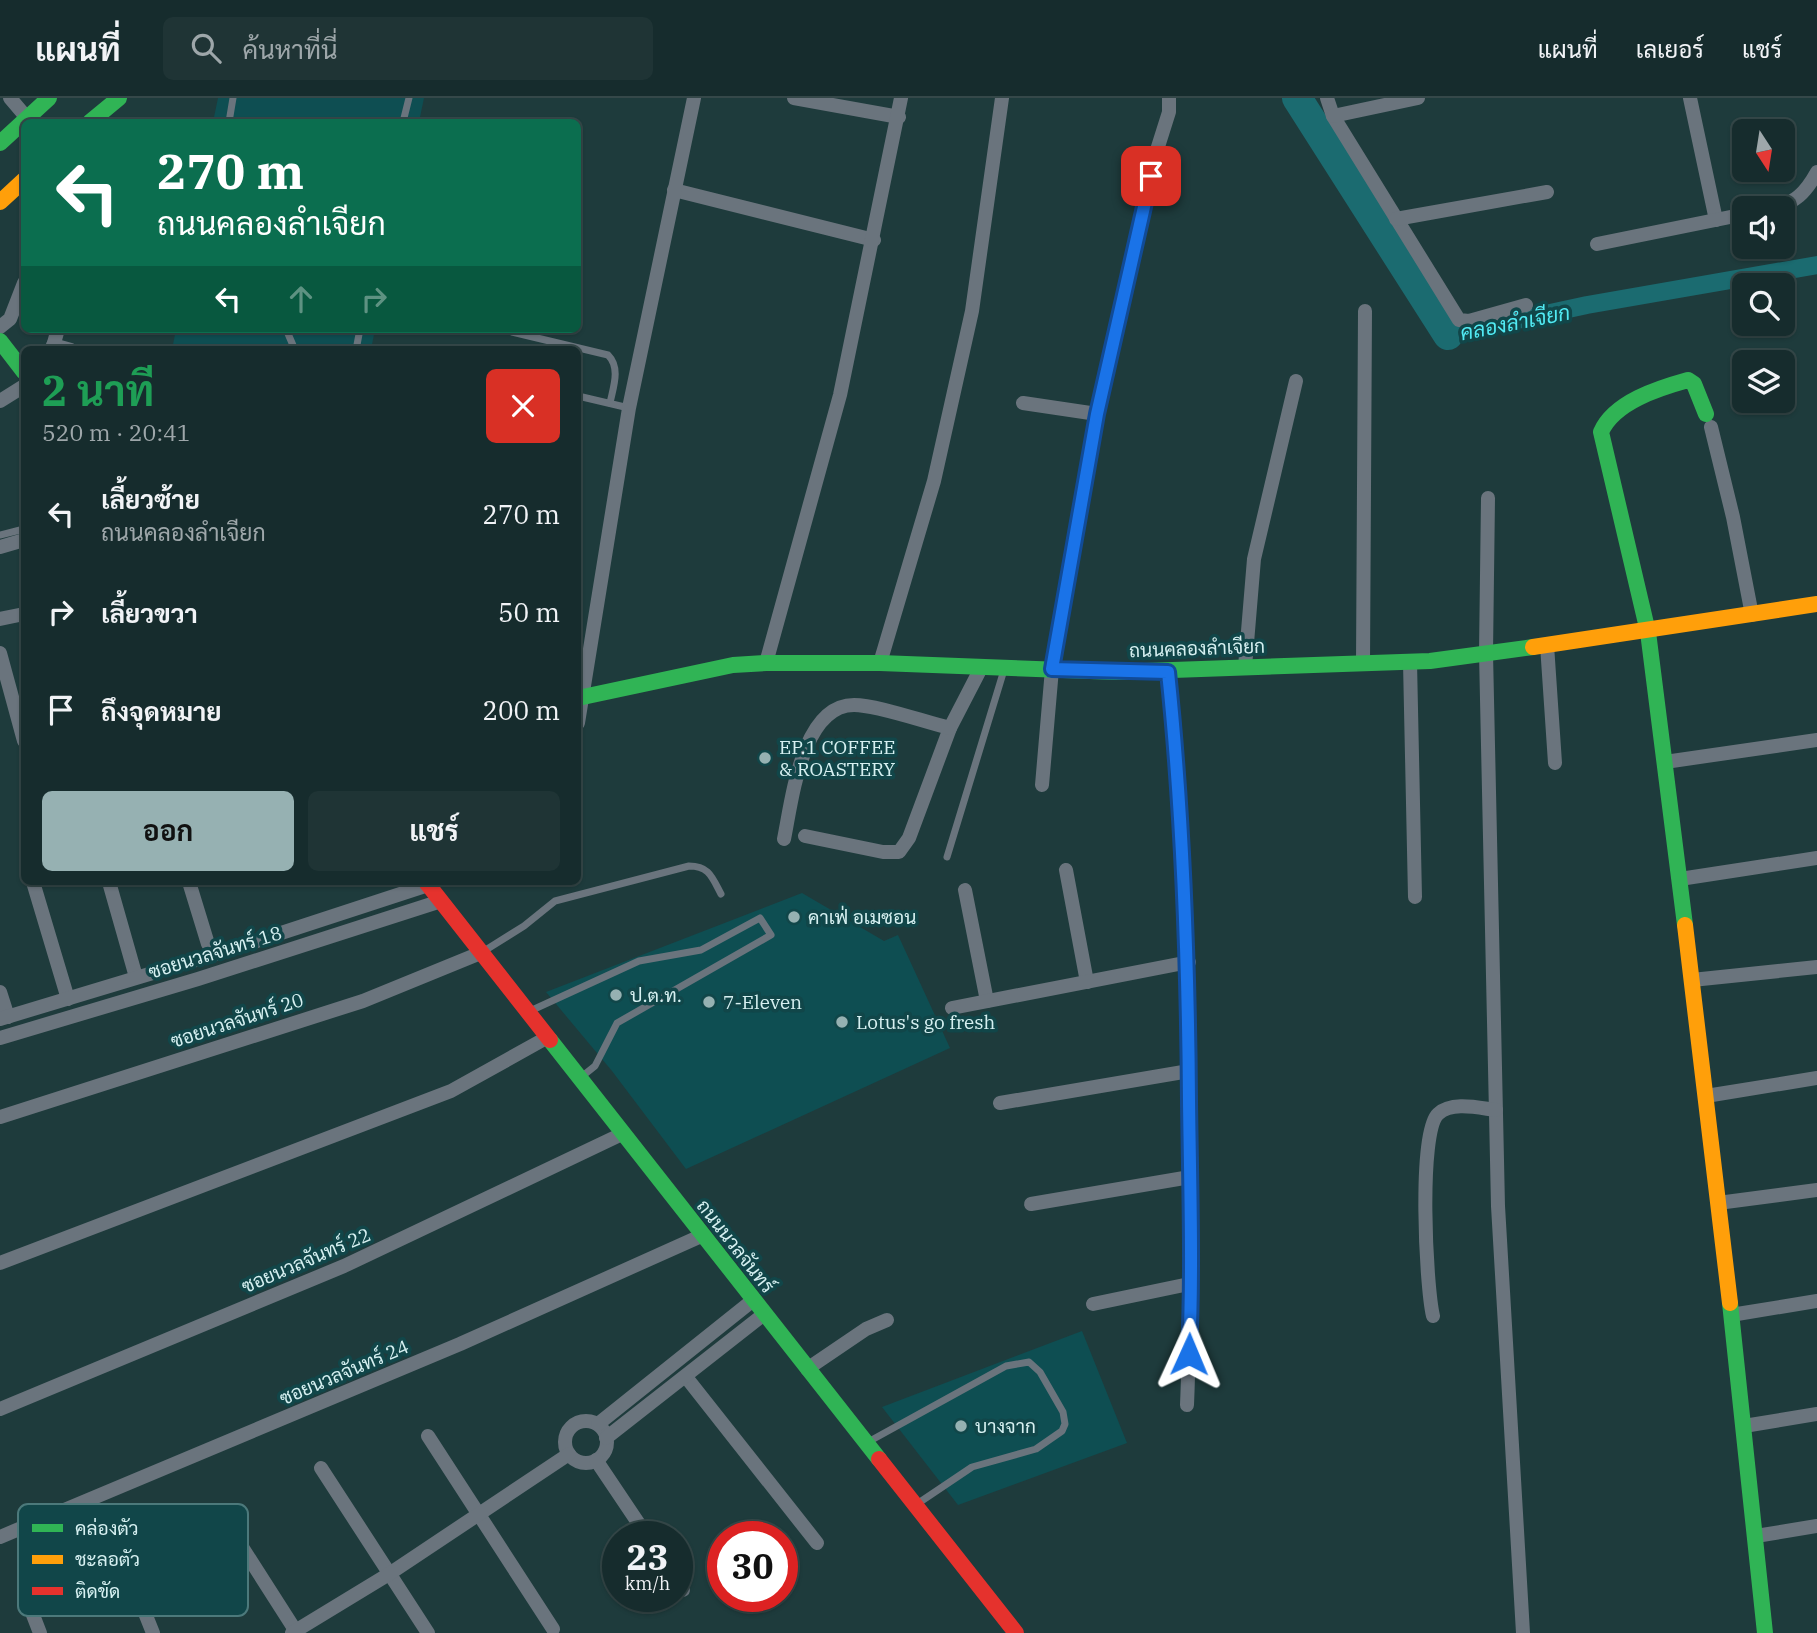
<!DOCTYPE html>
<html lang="th">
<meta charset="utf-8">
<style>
:root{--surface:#162c2d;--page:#1f3435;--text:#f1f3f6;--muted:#9ea7aa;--line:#354849;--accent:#96b1b2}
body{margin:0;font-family:"IBM Plex Serif",Sarabun,serif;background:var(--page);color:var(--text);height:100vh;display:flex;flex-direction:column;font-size:26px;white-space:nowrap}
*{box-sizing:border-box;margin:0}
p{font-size:23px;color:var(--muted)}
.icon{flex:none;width:38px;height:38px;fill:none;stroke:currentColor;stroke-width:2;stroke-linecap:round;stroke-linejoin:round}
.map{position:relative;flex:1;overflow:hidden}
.sheet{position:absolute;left:21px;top:248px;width:560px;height:539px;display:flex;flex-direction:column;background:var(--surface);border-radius:10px;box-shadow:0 2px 5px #0004,0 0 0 2px var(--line)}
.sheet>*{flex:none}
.banner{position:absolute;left:21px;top:21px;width:560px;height:214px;border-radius:10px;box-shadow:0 2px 5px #0004,0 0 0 2px var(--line);background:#0b6e4f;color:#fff;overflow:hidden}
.needle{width:46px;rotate:168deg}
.fabs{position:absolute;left:1732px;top:21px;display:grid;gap:14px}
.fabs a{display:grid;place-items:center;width:63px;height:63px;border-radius:10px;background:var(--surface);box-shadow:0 2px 5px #0004,0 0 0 2px var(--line);font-size:35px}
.speed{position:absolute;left:602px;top:1423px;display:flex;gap:14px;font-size:35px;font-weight:700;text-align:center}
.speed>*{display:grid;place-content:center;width:91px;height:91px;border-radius:50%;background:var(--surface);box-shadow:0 2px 5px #0004,0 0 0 2px var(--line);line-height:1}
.speed small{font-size:18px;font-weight:400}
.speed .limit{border:10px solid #d22;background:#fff;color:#111}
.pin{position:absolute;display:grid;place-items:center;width:60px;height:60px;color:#fff;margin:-30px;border-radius:14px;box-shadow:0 4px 10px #0006}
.me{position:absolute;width:77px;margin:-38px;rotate:1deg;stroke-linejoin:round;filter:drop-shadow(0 0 5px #0008)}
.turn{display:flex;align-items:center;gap:24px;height:147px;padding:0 21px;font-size:32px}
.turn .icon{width:91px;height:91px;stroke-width:2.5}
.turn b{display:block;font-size:49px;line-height:60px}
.lanes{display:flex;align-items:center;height:66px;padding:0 21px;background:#0003;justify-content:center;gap:35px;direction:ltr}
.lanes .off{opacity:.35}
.round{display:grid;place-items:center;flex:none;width:74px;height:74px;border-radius:10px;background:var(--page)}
.head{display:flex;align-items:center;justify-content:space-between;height:119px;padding:0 21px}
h1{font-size:42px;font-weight:700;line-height:52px;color:#1e9e55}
.button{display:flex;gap:14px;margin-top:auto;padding:14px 21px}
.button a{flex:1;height:80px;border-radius:10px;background:var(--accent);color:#111;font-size:28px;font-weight:700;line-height:80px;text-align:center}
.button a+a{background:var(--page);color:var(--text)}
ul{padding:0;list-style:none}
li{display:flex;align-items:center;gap:21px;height:98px;padding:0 21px}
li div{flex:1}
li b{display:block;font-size:26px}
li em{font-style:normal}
header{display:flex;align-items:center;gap:42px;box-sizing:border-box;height:98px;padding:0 35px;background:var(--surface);border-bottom:2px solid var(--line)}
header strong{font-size:33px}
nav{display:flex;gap:38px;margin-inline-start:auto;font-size:24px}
.search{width:490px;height:63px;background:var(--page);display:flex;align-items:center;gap:18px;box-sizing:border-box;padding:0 24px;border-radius:10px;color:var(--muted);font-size:26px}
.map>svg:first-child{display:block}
.built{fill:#0e4e52}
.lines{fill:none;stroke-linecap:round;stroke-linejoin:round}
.canal{stroke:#1b6b70;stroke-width:18}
.river{stroke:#1b6b70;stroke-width:30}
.lane{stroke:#6a747d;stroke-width:7}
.street{stroke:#6a747d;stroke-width:14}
.fast{stroke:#30b455;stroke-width:16}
.slow{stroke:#ff9f0a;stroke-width:16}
.jam{stroke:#e5322d;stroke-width:16}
.route-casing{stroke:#114b97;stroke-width:18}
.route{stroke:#1a73e8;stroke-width:12}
.poi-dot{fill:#96b1b2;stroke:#114649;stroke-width:2.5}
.labels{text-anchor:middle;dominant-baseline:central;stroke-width:7;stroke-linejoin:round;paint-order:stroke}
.street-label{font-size:19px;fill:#d6f0f1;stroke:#114649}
.poi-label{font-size:19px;fill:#d6f0f1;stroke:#114649;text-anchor:start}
.water-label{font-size:21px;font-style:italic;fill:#51eaf3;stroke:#114649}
.key{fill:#114649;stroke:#4c797b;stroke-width:2}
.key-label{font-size:19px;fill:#d6f0f1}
</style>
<header>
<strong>แผนที่</strong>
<div class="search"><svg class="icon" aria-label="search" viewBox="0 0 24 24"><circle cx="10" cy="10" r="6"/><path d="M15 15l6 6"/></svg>ค้นหาที่นี่</div>
<nav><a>แผนที่</a><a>เลเยอร์</a><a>แชร์</a></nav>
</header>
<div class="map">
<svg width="1817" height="1535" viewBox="0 0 1817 1535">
<rect width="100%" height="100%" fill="#1e3b3c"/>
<g class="built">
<polygon points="218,0 424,0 419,24 213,24"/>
<polygon points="176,231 375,231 371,252 172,252"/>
<polygon points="802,795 884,843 898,837 950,950 686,1071 612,973 546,894"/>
<polygon points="1082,1233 1127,1345 958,1407 882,1309"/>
</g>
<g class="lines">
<polyline class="canal" points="1448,237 1587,207 1817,167"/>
<polyline class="river" points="1297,0 1448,237"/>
<g class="lane">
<polyline points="229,24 233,0"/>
<polyline points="403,24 409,0"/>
<polyline points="286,231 295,252"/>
<path d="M512,234l96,23c13,13 5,33 2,48"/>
<polyline points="356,252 360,231"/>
<polyline points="578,298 629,310"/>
<polyline points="0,437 24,431"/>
<polyline points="947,759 1004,572"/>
<path d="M484,853l40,-25 31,-25 134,-35c20,0 23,11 32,28"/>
<polyline points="530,913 639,863 701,852 760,820 771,837 617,925 595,968 580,980"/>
<polyline points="868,1344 1006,1268 1029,1264 1040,1274 1063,1314 1065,1326 1062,1333 1036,1351 972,1369 917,1406"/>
</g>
<g class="street">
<polyline points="10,0 27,20"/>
<polyline points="794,0 899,19"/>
<polyline points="1327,0 1333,18 1459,222 1469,223 1526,207"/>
<polyline points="1690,0 1716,122"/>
<polyline points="1333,18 1418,0"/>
<polyline points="674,92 874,142"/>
<path d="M1772,110c23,-4 34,-16 45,-36"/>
<polyline points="1396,121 1547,94"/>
<polyline points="1597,146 1745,116"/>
<polyline points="0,229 10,221 24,185"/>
<polyline points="53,247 71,252"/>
<polyline points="52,252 58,231"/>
<polyline points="0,303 24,288"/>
<polyline points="1023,305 1097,316"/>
<polyline points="1711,329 1733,419 1752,517"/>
<polyline points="1488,400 1486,555 1498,1108 1523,1535"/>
<polyline points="0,449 24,442"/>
<polyline points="0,521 24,516"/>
<polyline points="1547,547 1555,665"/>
<polyline points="0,555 24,643"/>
<polyline points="1410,564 1415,799"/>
<polyline points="766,565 840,297 901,0"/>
<polyline points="880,565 934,383 972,213 1002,0"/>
<polyline points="1363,566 1365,213"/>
<polyline points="1245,569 1254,461 1296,283"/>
<path d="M1168,574c15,149 20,296 22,446 0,96 1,191 -3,287"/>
<polyline points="578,625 629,310 694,0"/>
<polyline points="1665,664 1817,642"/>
<polyline points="1042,687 1052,571 1097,316 1157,52 1169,14 1169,0"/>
<polyline points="805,738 883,754 899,754 909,740 950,630"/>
<path d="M784,741c8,-39 18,-134 70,-134 24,0 70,17 96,23l31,-60"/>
<polyline points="1066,772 1087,884"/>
<polyline points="1680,781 1817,760"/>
<polyline points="33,784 68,901"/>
<polyline points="109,784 136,879"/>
<polyline points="189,784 208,846"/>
<polyline points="965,792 987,903"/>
<polyline points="1692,882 1817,869"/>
<polyline points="0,894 8,919"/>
<polyline points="952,910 1189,864"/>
<polyline points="0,921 229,852 428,787"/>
<polyline points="0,940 198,881 441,803"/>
<polyline points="1706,998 1817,980"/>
<polyline points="1000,1005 1189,973"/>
<polyline points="0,1019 363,903 483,854"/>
<polyline points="1718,1105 1817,1092"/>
<polyline points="1031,1106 1190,1079"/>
<polyline points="0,1165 451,993 548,939"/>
<polyline points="1093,1206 1189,1186"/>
<polyline points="1731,1217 1817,1203"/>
<path d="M1433,1218c-7,-30 -15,-183 5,-202 14,-13 41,-6 58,-4"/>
<polyline points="807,1271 866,1231 887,1222"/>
<polyline points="686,1279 817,1445"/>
<polyline points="0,1311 344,1168 622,1036"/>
<circle cx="586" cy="1344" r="21"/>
<polyline points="598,1326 752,1203"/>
<polyline points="1744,1328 1817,1316"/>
<polyline points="428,1338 553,1531"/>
<polyline points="606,1340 763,1217"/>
<polyline points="596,1362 647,1438"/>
<polyline points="321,1370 428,1535"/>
<polyline points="219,1413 297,1535"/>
<polyline points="1756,1438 1817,1428"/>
<polyline points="0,1439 460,1246 701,1138"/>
<polyline points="127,1470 153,1535"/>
<polyline points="677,1484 683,1492"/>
<polyline points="28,1504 40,1535"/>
<polyline points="292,1535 389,1476 569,1356"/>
</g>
<g class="fast">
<polyline points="90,24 119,0"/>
<polyline points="0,45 49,0"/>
<polyline points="0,243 24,274"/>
<polyline points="578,600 733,567 766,565 880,565 1116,574 1430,563 1533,549"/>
<path d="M1685,827l-37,-293 -47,-200c13,-30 58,-44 87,-52l6,4 12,30"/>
<polyline points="550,942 879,1361"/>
<polyline points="1730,1205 1765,1535"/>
</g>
<g class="slow">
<polyline points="0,104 24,82"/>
<polyline points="1533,549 1817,506"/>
<polyline points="1685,827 1730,1205"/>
</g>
<g class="jam">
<polyline points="426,784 550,942"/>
<polyline points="879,1361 1016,1535"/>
</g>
</g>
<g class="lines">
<g class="route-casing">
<path id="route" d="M1151,78l-54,238 -45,255 116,3c15,143 20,284 21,428 1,85 4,169 0,254"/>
</g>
<use href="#route" class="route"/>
</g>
<g class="poi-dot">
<circle cx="765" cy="660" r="7"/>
<circle cx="794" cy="819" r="7"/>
<circle cx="616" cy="897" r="7"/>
<circle cx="709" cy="904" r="7"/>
<circle cx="842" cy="924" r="7"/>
<circle cx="961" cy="1328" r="7"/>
</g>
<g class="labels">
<g class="street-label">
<text transform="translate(1197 550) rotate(-2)">ถนนคลองลำเจียก</text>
<text transform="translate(215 854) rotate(-17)">ซอยนวลจันทร์ 18</text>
<text transform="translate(237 922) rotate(-18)">ซอยนวลจันทร์ 20</text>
<text transform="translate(736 1148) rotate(52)">ถนนนวลจันทร์</text>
<text transform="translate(306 1162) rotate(-23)">ซอยนวลจันทร์ 22</text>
<text transform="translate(344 1274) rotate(-23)">ซอยนวลจันทร์ 24</text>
</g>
<g class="poi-label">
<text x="779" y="649">EP.1 COFFEE<tspan x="779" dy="22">&amp; ROASTERY</tspan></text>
<text x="808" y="819">คาเฟ่ อเมซอน</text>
<text x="630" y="897">ป.ต.ท.</text>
<text x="723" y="904">7-Eleven</text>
<text x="856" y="924">Lotus's go fresh</text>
<text x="975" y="1328">บางจาก</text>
</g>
<g class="water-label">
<text transform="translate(1515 224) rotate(-11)">คลองลำเจียก</text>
</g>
</g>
<rect x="18" y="1406" width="230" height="112" rx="10" class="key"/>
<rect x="32" y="1426" width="31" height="8" fill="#30b455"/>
<rect x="32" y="1457" width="31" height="9" fill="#ff9f0a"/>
<rect x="32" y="1489" width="31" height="8" fill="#e5322d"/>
<g class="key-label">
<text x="75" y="1437">คล่องตัว</text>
<text x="75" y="1468">ชะลอตัว</text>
<text x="75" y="1500">ติดขัด</text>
</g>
</svg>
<div class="fabs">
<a><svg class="needle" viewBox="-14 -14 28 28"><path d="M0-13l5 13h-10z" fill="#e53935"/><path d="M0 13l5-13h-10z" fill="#9ea7aa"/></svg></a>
<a><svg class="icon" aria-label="sound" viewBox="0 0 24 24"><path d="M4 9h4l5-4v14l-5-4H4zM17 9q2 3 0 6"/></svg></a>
<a><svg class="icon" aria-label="search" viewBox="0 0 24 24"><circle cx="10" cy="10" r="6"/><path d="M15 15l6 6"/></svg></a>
<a><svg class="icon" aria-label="layers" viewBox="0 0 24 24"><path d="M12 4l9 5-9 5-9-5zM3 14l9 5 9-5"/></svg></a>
</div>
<div class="speed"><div>23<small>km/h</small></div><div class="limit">30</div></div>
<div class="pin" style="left:1151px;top:78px;background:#d93025"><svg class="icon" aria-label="arrive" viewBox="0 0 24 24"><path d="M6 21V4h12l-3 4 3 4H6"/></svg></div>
<svg class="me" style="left:1189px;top:1256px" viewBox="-20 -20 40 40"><path d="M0-17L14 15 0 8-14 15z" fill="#1a73e8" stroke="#fff" stroke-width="4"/></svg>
<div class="banner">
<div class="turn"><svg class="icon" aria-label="left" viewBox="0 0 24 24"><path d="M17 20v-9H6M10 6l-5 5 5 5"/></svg><div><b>270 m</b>ถนนคลองลำเจียก</div></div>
<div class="lanes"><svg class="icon" aria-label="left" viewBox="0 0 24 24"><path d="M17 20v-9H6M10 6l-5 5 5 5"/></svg><svg class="icon off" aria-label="ahead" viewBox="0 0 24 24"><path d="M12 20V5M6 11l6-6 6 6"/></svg><svg class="icon off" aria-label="right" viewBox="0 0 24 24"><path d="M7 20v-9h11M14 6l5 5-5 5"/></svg></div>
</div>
<section class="sheet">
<div class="head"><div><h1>2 นาที</h1><p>520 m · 20:41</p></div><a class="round" style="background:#d93025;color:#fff"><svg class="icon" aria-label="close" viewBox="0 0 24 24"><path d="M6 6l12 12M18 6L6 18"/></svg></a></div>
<ul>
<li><svg class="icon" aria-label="left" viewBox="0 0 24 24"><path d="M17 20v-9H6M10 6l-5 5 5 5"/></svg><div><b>เลี้ยวซ้าย</b><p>ถนนคลองลำเจียก</p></div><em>270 m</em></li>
<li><svg class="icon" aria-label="right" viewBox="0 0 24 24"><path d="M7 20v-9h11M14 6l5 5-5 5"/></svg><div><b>เลี้ยวขวา</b></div><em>50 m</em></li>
<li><svg class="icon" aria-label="arrive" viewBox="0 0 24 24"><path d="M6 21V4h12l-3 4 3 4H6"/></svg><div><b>ถึงจุดหมาย</b></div><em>200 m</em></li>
</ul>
<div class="button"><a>ออก</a><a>แชร์</a></div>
</section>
</div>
